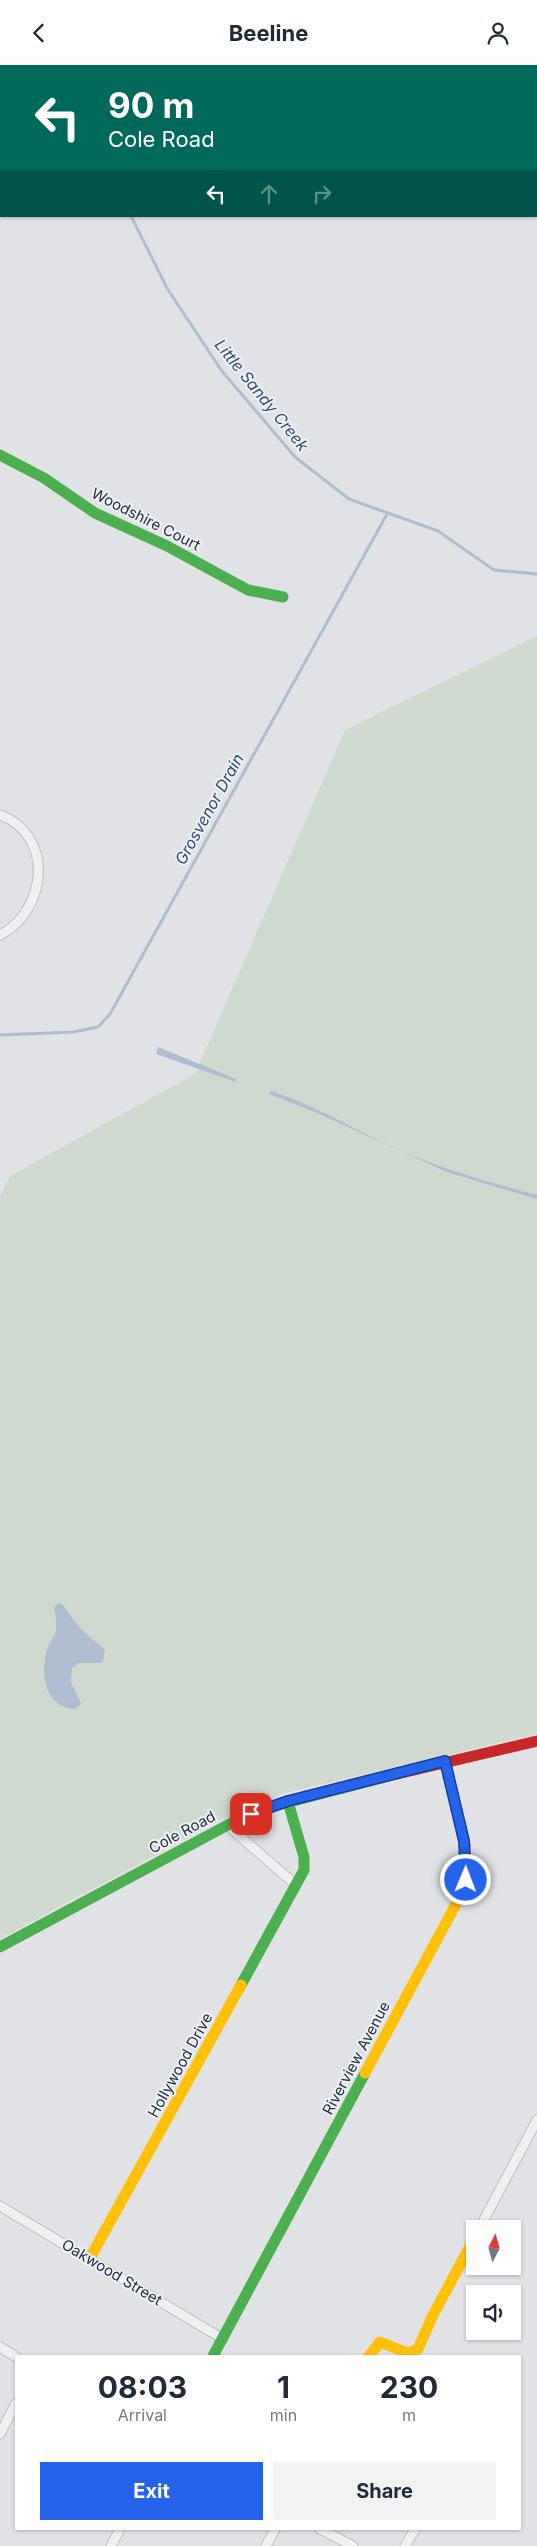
<!DOCTYPE html>
<style>
:root{--surface:#fff;--page:#f2f2f3;--text:#1f2937;--muted:#747a83;--accent:#2563eb}
body{margin:0;font-family:Inter,sans-serif;background:var(--page);color:var(--text);height:100vh;display:flex;flex-direction:column;font-size:19px;white-space:nowrap}
*{box-sizing:border-box;margin:0}
p{font-size:16px;color:var(--muted)}
.icon{flex:none;width:28px;height:28px;fill:none;stroke:currentColor;stroke-width:2;stroke-linecap:round;stroke-linejoin:round}
.map{position:relative;flex:1;overflow:hidden}
.panel{position:absolute;left:15px;top:2290px;width:506px;height:175px;display:flex;flex-direction:column;background:var(--surface);border-radius:0px;box-shadow:0 1px 4px #0004}
.panel>*{flex:none}
.top-card{position:absolute;left:0px;top:0px;width:538px;height:152px;box-shadow:0 1px 4px #0004;background:#00695c;color:#fff;overflow:hidden}
.needle{width:32px;rotate:6deg}
.tools{position:absolute;left:466px;top:2155px;display:grid;gap:10px}
.tools a{display:grid;place-items:center;width:55px;height:55px;border-radius:0px;background:var(--surface);box-shadow:0 1px 4px #0004;font-size:25px}
.pin{position:absolute;display:grid;place-items:center;width:42px;height:42px;color:#fff;margin:-21px;border-radius:10px;box-shadow:0 2px 8px #0006}
.me{position:absolute;width:55px;margin:-28px;rotate:1deg;stroke-linejoin:round;filter:drop-shadow(0 0 4px #0008)}
.turn{display:flex;align-items:center;gap:18px;height:105px;padding:0 25px;font-size:22px}
.turn .icon{width:65px;height:65px;stroke-width:2.5}
.turn b{display:block;font-size:35px;line-height:42px}
.lanes{display:flex;align-items:center;height:48px;padding:0 25px;background:#0003;justify-content:center;gap:25px;direction:ltr}
.lanes .off{opacity:.35}
.eta{display:flex;justify-content:space-evenly;align-items:center;height:85px;text-align:center}
.eta b{font-size:30px;font-weight:700;line-height:35px}
.cta{display:flex;gap:10px;margin-top:auto;padding:10px 25px}
.cta a{flex:1;height:58px;border-radius:0px;background:var(--accent);color:#fff;font-size:20px;font-weight:700;line-height:58px;text-align:center}
.cta a+a{background:var(--page);color:var(--text)}
header{display:flex;justify-content:space-between;align-items:center;height:65px;padding:0 25px;background:var(--surface);font-size:22px;font-weight:700}
.map>svg:first-child{display:block}
.green{fill:#d0d9d0}
.water{fill:#aebed0}
.lines{fill:none;stroke-linecap:round;stroke-linejoin:round}
.stream{stroke:#aebed0;stroke-width:3}
.street-casing{stroke:#bec0c3;stroke-width:11}
.street{stroke:#eff0f2;stroke-width:9}
.fast{stroke:#4caf50;stroke-width:11}
.slow{stroke:#ffc107;stroke-width:11}
.jam{stroke:#c62828;stroke-width:11}
.route-casing{stroke:#184099;stroke-width:12}
.route{stroke:#2563eb;stroke-width:9}
.labels{text-anchor:middle;dominant-baseline:central;stroke-width:4;stroke-linejoin:round;paint-order:stroke}
.street-label{font-size:15px;fill:#272f3e;stroke:#edf0f5}
.water-label{font-size:16px;font-style:italic;fill:#324c71;stroke:#edf0f5}
</style>
<header><svg class="icon" aria-label="back" viewBox="0 0 24 24"><path d="M15 5l-7 7 7 7"/></svg>Beeline<svg class="icon" aria-label="person" viewBox="0 0 24 24"><circle cx="12" cy="8" r="4"/><path d="M4 21q1-7 8-7t8 7"/></svg></header>
<div class="map">
<svg width="537" height="2481" viewBox="0 0 537 2481">
<rect width="100%" height="100%" fill="#e0e2e5"/>
<polygon class="green" points="537,571 537,1669 284,1728 222,1754 0,1874 0,1131 10,1111 195,1009 345,665"/>
<g class="water">
<polygon points="158,982 236,1014 236,1017 156,989"/>
<path d="M271,1026c49,16 94,45 142,65 40,16 82,28 124,39v4l-90,-27 -132,-60 -46,-18z"/>
<path d="M59,1538l3,1 19,25 24,21 -2,11 -3,2h-21l-7,5 -1,14 10,22 -6,5c-32,-1 -36,-40 -26,-65 2,-4 6,-8 7,-13 1,-8 -1,-17 -2,-24z"/>
</g>
<g class="lines">
<g class="stream">
<polyline points="5,0 7,1"/>
<polyline points="131,151 167,223 221,305 295,392 349,434 438,466 494,505 537,509"/>
<polyline points="0,970 73,967 98,962 110,949 387,449"/>
</g>
<g class="street-casing">
<g id="street">
<polyline points="441,0 443,1"/>
<polyline points="536,49 537,50"/>
<path d="M0,750c55,20 47,96 0,120"/>
<polyline points="227,1760 296,1820"/>
<polyline points="0,2141 223,2274"/>
<polyline points="479,2164 537,2055"/>
<polyline points="0,2282 16,2292"/>
<polyline points="0,2369 16,2338"/>
<polyline points="320,2464 353,2481"/>
<polyline points="111,2481 120,2464"/>
<polyline points="266,2481 275,2464"/>
<polyline points="405,2481 415,2464"/>
</g>
</g>
<use href="#street" class="street"/>
<g class="fast">
<polyline points="59,1 60,0"/>
<polyline points="0,390 44,413 95,448 167,481 248,525 283,532"/>
<polyline points="0,1882 239,1754 262,1744 397,1709"/>
<polyline points="241,1920 304,1805 304,1792 288,1737"/>
<polyline points="213,2291 365,2008"/>
</g>
<g class="slow">
<polyline points="365,2008 462,1828 465,1812 465,1780"/>
<polyline points="90,2193 241,1920"/>
<polyline points="369,2291 380,2277 408,2288 418,2284 433,2250 475,2172"/>
</g>
<g class="jam">
<polyline points="0,110 1,108"/>
<polyline points="445,1696 465,1780"/>
<polyline points="397,1709 537,1676"/>
</g>
</g>
<g class="lines">
<g class="route-casing">
<polyline id="route" points="251,1749 288,1736 445,1696 464,1776 466,1815"/>
</g>
<use href="#route" class="route"/>
</g>
<g class="labels">
<g class="street-label">
<text transform="translate(146 454) rotate(27)">Woodshire Court</text>
<text transform="translate(182 1767) rotate(-28)">Cole Road</text>
<text transform="translate(356 1993) rotate(-62)">Riverview Avenue</text>
<text transform="translate(180 2000) rotate(-61)">Hollywood Drive</text>
<text transform="translate(112 2207) rotate(31)">Oakwood Street</text>
</g>
<g class="water-label">
<text transform="translate(262 330) rotate(51)">Little Sandy Creek</text>
<text transform="translate(209 744) rotate(-61)">Grosvenor Drain</text>
</g>
</g>
</svg>
<div class="tools">
<a><svg class="needle" viewBox="-14 -14 28 28"><path d="M0-13l5 13h-10z" fill="#e53935"/><path d="M0 13l5-13h-10z" fill="#747a83"/></svg></a>
<a><svg class="icon" aria-label="sound" viewBox="0 0 24 24"><path d="M4 9h4l5-4v14l-5-4H4zM17 9q2 3 0 6"/></svg></a>
</div>
<div class="pin" style="left:251px;top:1749px;background:#d93025"><svg class="icon" aria-label="arrive" viewBox="0 0 24 24"><path d="M6 21V4h12l-3 4 3 4H6"/></svg></div>
<svg class="me" style="left:466px;top:1815px" viewBox="-20 -20 40 40"><circle r="17" fill="#2563eb" stroke="#fff" stroke-width="3"/><path d="M0-11L8 9 0 5-8 9z" fill="#fff"/></svg>
<div class="top-card">
<div class="turn"><svg class="icon" aria-label="left" viewBox="0 0 24 24"><path d="M17 20v-9H6M10 6l-5 5 5 5"/></svg><div><b>90 m</b>Cole Road</div></div>
<div class="lanes"><svg class="icon" aria-label="left" viewBox="0 0 24 24"><path d="M17 20v-9H6M10 6l-5 5 5 5"/></svg><svg class="icon off" aria-label="ahead" viewBox="0 0 24 24"><path d="M12 20V5M6 11l6-6 6 6"/></svg><svg class="icon off" aria-label="right" viewBox="0 0 24 24"><path d="M7 20v-9h11M14 6l5 5-5 5"/></svg></div>
</div>
<section class="panel">
<div class="eta">
<div><b>08:03</b><p>Arrival</p></div>
<div><b>1</b><p>min</p></div>
<div><b>230</b><p>m</p></div>
</div>
<div class="cta"><a>Exit</a><a>Share</a></div>
</section>
</div>
